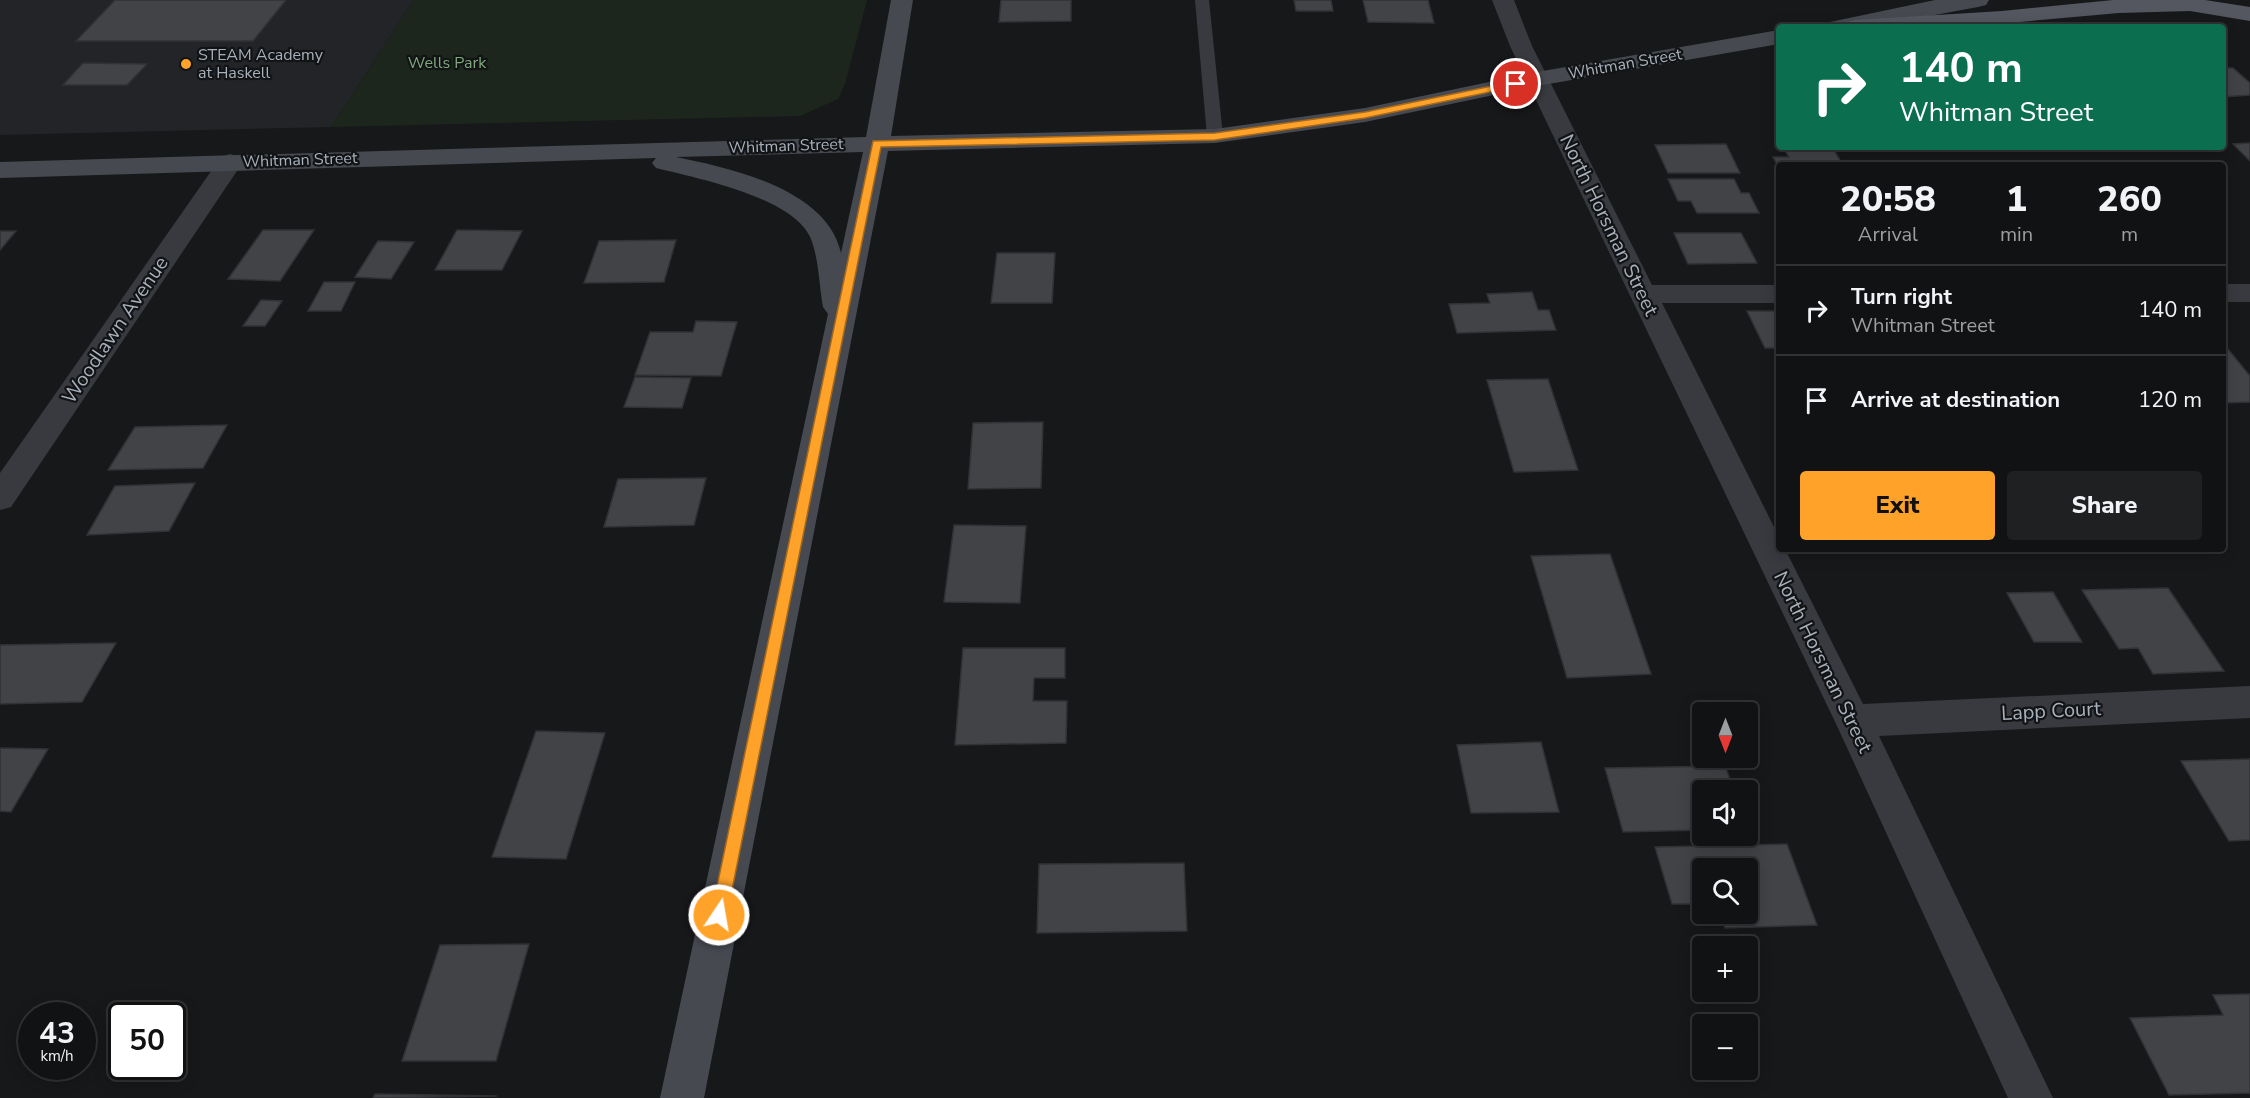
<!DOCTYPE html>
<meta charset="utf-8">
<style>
:root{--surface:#111214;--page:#1e2022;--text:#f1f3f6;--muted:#9c9ea0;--line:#303234;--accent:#ffa22a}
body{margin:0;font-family:"Nunito Sans",sans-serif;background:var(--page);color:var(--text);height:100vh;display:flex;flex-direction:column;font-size:22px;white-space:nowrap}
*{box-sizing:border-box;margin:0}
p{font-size:20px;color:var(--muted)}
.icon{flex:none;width:33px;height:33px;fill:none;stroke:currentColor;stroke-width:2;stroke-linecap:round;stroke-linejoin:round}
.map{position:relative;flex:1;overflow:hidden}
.drawer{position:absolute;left:1776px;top:162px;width:450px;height:390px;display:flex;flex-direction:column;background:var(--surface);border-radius:6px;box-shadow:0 3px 15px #0003,0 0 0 2px var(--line)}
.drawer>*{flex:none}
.hud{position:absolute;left:1776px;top:24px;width:450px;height:126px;border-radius:6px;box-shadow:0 3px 15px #0003,0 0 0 2px var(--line);background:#0b6e4f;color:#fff;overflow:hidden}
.needle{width:39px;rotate:180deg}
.controls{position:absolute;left:1692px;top:702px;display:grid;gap:12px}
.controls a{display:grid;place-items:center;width:66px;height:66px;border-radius:6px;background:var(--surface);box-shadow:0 3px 15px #0003,0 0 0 2px var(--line);font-size:30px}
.speed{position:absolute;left:18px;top:1002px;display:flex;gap:12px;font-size:30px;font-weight:700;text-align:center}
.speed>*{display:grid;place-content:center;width:78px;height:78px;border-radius:50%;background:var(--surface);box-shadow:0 3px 15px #0003,0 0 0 2px var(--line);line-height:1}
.speed small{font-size:15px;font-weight:400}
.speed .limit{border:3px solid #111;border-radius:9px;background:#fff;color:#111}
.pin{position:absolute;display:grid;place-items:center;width:51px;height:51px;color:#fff;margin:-26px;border:3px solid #fff;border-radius:50%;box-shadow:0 2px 6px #0007}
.me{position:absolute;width:66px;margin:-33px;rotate:12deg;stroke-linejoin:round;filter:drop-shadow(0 0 4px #0008)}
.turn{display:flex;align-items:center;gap:21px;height:126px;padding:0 24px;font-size:27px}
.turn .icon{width:78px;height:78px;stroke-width:2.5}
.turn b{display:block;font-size:42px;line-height:51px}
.eta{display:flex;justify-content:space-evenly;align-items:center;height:102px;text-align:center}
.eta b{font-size:36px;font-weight:800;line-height:42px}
.button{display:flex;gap:12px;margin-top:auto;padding:12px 24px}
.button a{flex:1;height:69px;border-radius:6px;background:var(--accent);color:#111;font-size:24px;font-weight:800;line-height:69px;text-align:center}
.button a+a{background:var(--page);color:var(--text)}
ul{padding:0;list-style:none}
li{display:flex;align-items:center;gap:18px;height:90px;padding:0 24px;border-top:2px solid var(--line)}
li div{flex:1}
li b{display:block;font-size:22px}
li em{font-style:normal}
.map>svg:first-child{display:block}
.built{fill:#232427}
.green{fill:#1d261d}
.building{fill:#414347;stroke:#313236;stroke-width:1.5}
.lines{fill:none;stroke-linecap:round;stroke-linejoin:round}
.lane{fill:#383a3f;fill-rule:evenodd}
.street{fill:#383a3f;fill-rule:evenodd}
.secondary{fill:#464950;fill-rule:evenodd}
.primary{fill:#54575f;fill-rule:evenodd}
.route{fill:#ffa22a;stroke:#a6691b;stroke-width:1.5}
.poi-dot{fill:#ffa22a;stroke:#121315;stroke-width:2}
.labels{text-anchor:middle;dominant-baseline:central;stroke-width:4.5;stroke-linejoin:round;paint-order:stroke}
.far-poi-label{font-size:16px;fill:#a8b0bb;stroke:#121315;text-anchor:start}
.far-park-label{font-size:16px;fill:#7fa87d;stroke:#121315}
.far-street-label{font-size:16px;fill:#a8b0bb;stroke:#121315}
.street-label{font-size:20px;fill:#a8b0bb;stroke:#121315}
</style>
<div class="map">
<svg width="2250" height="1098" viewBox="0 0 2250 1098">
<rect width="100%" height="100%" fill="#17181a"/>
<polygon class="built" points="0,0 414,0 331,127 0,135"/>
<polygon class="green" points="414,0 867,0 845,84 838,99 800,116 331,127"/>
<g class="building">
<polygon points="115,0 286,0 253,41 76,41"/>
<polygon points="1001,0 1071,0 1071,21 999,22"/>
<polygon points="1294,0 1331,0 1333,11 1296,11"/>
<polygon points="1363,0 1428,0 1434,23 1368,22"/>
<polygon points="83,63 147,64 127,85 63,85"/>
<polygon points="2223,68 2233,68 2250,83 2250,95 2223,97"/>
<polygon points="2250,143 2250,161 2233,144"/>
<polygon points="1726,144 1740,173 1668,173 1655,145"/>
<polygon points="1783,147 1832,147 1843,165 1779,165 1779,168 1773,157 1789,157"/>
<polygon points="1668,179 1734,179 1741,193 1749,193 1759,213 1697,213 1691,201 1678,201"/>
<polygon points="263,230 314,230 280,281 228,279"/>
<polygon points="457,230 522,231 502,270 435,270"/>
<polygon points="0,231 16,231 0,250"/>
<polygon points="1674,233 1741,233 1757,263 1688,264"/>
<polygon points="676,240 664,282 584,283 599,241"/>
<polygon points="378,241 414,242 391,279 355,277"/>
<polygon points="997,253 1055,253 1052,303 991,303"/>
<polygon points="324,282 355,282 341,311 308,311"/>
<polygon points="1532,292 1538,310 1549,310 1556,330 1457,333 1449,304 1490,303 1487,294"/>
<polygon points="261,300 282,301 265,326 243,326"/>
<polygon points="1747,311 1779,311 1779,348 1765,348"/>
<polygon points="696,321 737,322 721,376 635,375 650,332 693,332"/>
<polygon points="2223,343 2250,376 2250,402 2223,403"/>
<polygon points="635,377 691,378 682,408 624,407"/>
<polygon points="1548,379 1578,470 1514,472 1487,380"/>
<polygon points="1043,422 1041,488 968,489 973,423"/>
<polygon points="227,425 203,468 108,470 135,427"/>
<polygon points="706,478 694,525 604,527 618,479"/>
<polygon points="195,483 169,531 87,535 115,486"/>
<polygon points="954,525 1026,526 1020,603 944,602"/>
<polygon points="1610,554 1651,674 1567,678 1531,556"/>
<polygon points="2168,588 2224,671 2153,674 2138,648 2119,649 2082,590"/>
<polygon points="2053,592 2082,642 2034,642 2007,593"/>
<polygon points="116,643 82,702 0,704 0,645"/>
<polygon points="963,648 1065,648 1065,678 1034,678 1033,701 1067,701 1066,743 955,745"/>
<polygon points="536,731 605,733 566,859 492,857"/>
<polygon points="1541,742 1559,812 1471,813 1457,745"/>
<polygon points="0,748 48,749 11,812 0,811"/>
<polygon points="2250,759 2250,840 2229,841 2181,761"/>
<polygon points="1725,766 1734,790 1702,790 1702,830 1623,832 1605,768"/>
<polygon points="1787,844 1817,925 1725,928 1721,914 1748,914 1748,868 1702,868 1702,904 1672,904 1655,847"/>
<polygon points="1184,863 1187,931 1037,933 1039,864"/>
<polygon points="529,944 496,1061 402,1061 440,945"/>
<polygon points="2250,994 2250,1093 2169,1095 2130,1018 2223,1015 2213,995"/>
<polygon points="375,1094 497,1096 373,1098"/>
</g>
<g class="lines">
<polygon class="lane" points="1195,0 1209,0 1223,136 1215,141 1207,136"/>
<g class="street">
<polygon points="1492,0 1514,0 1532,46 1652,285 1779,285 1779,303 1662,303 1779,537 1779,549 1785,549 1863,704 2250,686 2250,718 1879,736 2053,1098 2008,1098 1838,728 1510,46"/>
<polygon points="230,154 239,157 243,162 11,507 0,510 0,473 221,157"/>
<rect x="2223" y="284" width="27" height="18"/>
</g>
<g class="secondary">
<path d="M891,0h22l-22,136 324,-7 150,-21 172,-36 242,-42v14l-242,42 -172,36 -150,21 -327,8 -184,947h-44l168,-784 -5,-7c-4,-22 -4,-47 -12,-68 -17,-42 -115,-61 -155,-71l-4,-5 4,-5 -656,20v-16l866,-25zM863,152l-22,101c-14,-64 -111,-85 -165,-96z"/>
<polygon points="1935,0 1989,0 1986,5 1978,7 1870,27 1827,27 1830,22"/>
</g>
<polygon class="primary" points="2113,0 2205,0 2250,7 2250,21 2190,11 2119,13 1964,27 1844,27 1847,22 1855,20 2002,11"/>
</g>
<polygon class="route" points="1516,81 1519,82 1519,86 1365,118 1215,140 881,147 727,915 725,921 719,923 713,921 711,915 873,141 1215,133 1365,112"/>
<circle class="poi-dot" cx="186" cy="64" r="6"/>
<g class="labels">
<g class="far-poi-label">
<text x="198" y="55">STEAM Academy<tspan x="198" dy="18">at Haskell</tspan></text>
</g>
<g class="far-park-label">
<text x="447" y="63">Wells Park</text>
</g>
<g class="far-street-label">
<text transform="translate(1625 64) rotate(-10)">Whitman Street</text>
<text transform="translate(786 146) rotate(-2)">Whitman Street</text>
<text transform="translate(300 160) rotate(-2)">Whitman Street</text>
</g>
<g class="street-label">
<text transform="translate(1609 225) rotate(64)">North Horsman Street</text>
<text transform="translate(115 330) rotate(-56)">Woodlawn Avenue</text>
<text transform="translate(1823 662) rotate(64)">North Horsman Street</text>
<text transform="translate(2051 711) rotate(-3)">Lapp Court</text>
</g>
</g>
</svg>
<div class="controls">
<a><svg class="needle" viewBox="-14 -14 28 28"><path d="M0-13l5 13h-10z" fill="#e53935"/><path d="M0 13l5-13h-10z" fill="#9c9ea0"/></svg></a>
<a><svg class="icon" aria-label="sound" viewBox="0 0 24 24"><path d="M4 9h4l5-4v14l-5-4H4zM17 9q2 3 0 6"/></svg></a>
<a><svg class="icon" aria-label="search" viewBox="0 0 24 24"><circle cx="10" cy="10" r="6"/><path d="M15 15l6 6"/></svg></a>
<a>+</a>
<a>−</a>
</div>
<div class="speed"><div>43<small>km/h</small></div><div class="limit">50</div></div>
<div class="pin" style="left:1516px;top:84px;background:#d93025"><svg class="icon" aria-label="arrive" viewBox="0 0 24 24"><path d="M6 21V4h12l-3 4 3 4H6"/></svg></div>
<svg class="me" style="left:719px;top:915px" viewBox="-20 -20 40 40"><circle r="17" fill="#ffa22a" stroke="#fff" stroke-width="3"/><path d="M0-11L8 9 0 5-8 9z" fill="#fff"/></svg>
<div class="hud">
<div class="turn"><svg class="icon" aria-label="right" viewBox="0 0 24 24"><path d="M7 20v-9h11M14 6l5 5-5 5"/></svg><div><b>140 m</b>Whitman Street</div></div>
</div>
<section class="drawer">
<div class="eta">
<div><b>20:58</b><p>Arrival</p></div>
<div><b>1</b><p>min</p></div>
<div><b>260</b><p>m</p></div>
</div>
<ul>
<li><svg class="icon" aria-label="right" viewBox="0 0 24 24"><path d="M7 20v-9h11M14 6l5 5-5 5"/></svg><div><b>Turn right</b><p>Whitman Street</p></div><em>140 m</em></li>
<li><svg class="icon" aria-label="arrive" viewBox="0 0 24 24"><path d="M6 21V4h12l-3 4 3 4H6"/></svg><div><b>Arrive at destination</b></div><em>120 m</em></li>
</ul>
<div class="button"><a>Exit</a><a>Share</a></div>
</section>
</div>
